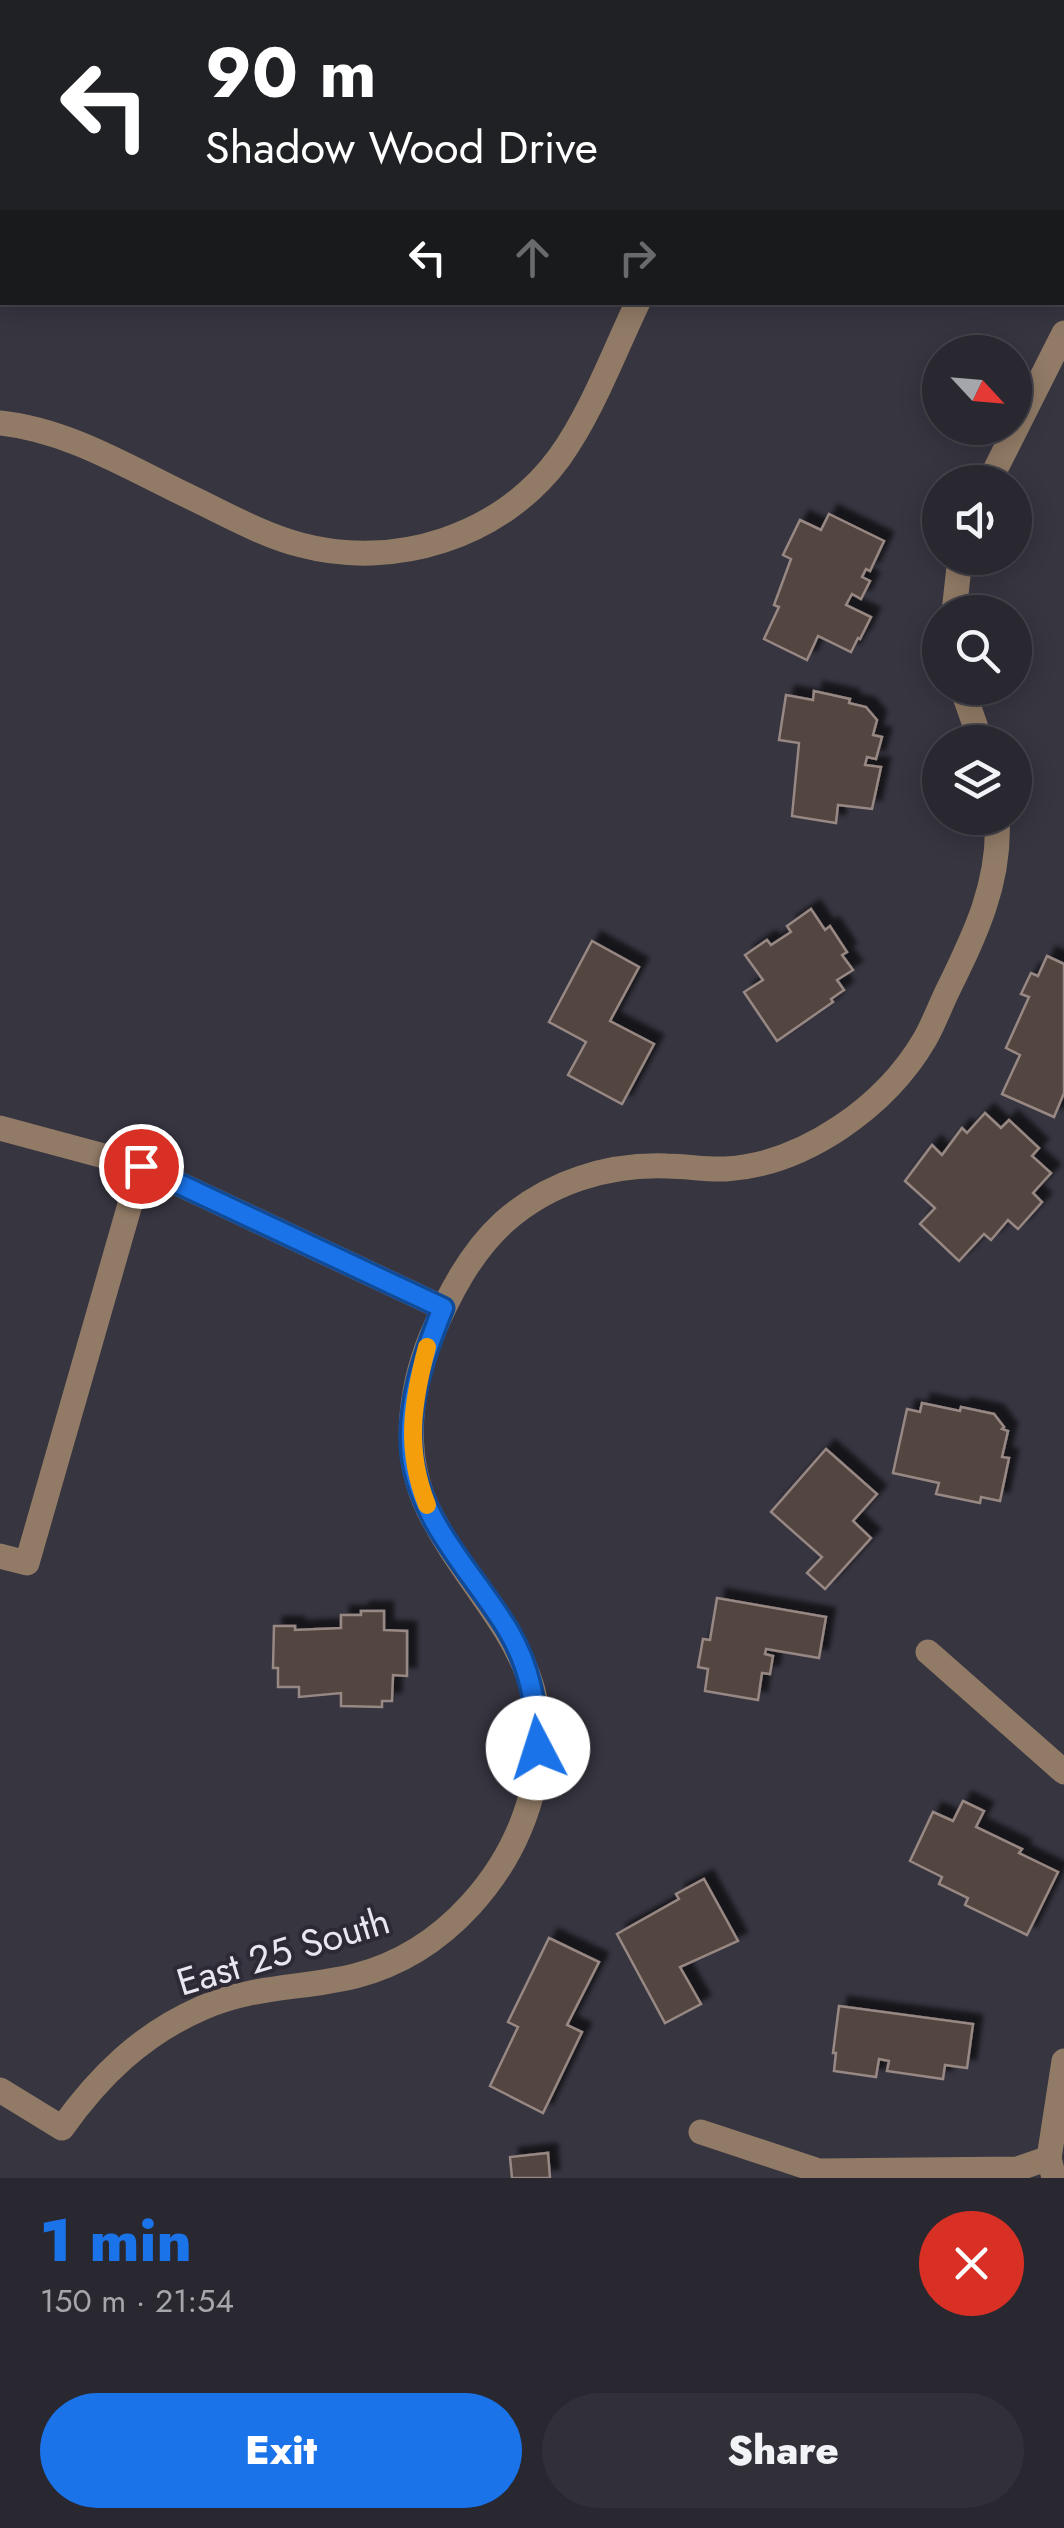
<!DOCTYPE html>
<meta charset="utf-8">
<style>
:root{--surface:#292830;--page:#313038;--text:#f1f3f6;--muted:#a5a6ab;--line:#45444c;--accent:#1a73e8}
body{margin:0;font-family:Jost,sans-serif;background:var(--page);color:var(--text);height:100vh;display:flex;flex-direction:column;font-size:38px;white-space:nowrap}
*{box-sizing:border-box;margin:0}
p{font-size:32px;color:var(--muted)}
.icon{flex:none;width:55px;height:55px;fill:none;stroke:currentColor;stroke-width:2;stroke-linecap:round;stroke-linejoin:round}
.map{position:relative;height:2178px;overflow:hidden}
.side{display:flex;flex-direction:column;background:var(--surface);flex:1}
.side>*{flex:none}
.banner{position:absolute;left:0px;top:0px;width:1065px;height:305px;box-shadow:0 5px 25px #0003,0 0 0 2px var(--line);background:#202124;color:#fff;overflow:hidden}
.needle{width:65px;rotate:116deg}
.buttons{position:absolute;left:922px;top:335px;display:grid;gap:20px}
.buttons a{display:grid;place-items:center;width:110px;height:110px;border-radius:50%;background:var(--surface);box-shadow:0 5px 25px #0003,0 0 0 2px var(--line);font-size:50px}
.pin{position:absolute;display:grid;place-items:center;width:85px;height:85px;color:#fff;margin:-42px;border:5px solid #fff;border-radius:50%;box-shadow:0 2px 10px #0007}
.me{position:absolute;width:110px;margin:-55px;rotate:355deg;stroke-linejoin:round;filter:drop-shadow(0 0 8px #0008)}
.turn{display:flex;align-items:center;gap:35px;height:210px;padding:0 40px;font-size:45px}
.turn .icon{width:130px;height:130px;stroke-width:2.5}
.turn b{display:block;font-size:70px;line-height:85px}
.lanes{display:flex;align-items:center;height:95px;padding:0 40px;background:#0003;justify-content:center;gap:50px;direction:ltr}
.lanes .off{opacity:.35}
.round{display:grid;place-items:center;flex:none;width:105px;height:105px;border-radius:52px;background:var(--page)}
.headline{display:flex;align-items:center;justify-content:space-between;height:170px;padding:0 40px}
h1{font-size:60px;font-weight:800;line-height:75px;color:var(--accent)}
.action{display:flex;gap:20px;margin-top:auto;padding:20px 40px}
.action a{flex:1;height:115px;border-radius:60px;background:var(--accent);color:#fff;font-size:40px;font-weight:800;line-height:115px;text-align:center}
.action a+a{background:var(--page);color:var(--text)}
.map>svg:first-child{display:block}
.building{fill:#52443f;stroke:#988883;stroke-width:2.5;filter:url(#shadow)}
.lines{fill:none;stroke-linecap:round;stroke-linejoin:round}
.minor{stroke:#917b66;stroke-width:25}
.highway{stroke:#ffddbe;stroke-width:30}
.route-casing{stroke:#114b97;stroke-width:25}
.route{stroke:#1a73e8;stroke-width:18}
.slow{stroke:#f59e0b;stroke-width:18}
.labels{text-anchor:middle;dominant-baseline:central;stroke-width:8;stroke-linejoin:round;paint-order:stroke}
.street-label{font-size:38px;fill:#e8e6ee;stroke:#2d2a36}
</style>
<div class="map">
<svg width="1064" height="2178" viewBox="0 0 1064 2178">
<defs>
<filter id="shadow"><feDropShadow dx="9" dy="-9" stdDeviation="2.5" flood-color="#0009"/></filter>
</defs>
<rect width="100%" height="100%" fill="#373540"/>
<g class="building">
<polygon points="829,514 884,541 870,571 866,569 862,577 870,581 861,599 852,594 846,605 871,617 860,639 858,638 851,652 818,636 807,660 764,639 779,607 774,605 791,559 783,555 800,520 821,530"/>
<polygon points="814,691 850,699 849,703 866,707 877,720 873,735 882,737 876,759 867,757 865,765 881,767 872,809 838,805 836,823 792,816 799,743 779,740 786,695 813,700"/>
<polygon points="811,909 825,930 830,926 847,952 842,955 853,970 837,980 844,990 831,999 833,1002 777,1041 744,992 763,980 745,955 767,940 771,945 791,932 787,926"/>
<polygon points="592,941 639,967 610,1021 654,1044 622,1104 568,1075 586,1042 549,1022"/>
<polygon points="1047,956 1064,964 1064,1093 1054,1117 1002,1094 1020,1055 1006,1048 1029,997 1021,994 1031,973 1038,976"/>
<polygon points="985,1113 1001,1128 1009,1120 1039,1148 1032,1156 1051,1173 1033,1193 1042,1202 1018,1229 1008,1220 991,1240 984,1234 959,1261 920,1224 935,1208 905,1181 932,1145 942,1155 962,1128 967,1133"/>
<polygon points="922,1403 960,1411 961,1407 994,1414 1004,1427 1002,1429 1008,1431 1002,1457 1009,1458 1000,1501 981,1497 980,1503 936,1494 939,1483 893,1473 907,1409 920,1412"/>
<polygon points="826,1449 877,1494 853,1521 871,1538 825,1589 807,1573 822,1557 771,1512"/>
<polygon points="717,1598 826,1617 819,1658 766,1649 765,1654 773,1656 770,1674 762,1673 758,1700 705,1691 708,1669 698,1667 703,1639 710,1640"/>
<polygon points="361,1611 384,1611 384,1630 407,1631 407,1676 393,1675 392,1701 382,1701 382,1707 341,1706 341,1693 299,1697 299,1687 278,1687 278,1668 273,1668 274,1626 295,1626 295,1630 341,1628 341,1615 361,1615"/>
<polygon points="963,1801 984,1811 976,1827 1022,1849 1019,1853 1058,1872 1027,1935 965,1905 968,1898 939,1884 942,1877 910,1861 933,1812 953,1821"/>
<polygon points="704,1879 738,1941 680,1967 701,2004 665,2023 617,1934 679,1899 676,1894"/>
<polygon points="549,1938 599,1962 567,2025 582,2032 543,2113 490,2086 518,2027 508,2022"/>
<polygon points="839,2006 973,2024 967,2068 945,2065 943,2079 887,2071 889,2061 879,2059 876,2077 834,2071 836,2053 833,2053"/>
<polygon points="548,2153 550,2178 512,2178 510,2157"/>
</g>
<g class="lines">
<g class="minor">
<polyline points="91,0 96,2"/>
<polyline points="724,0 732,2"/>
<polyline points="13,2 14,0"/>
<polyline points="0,30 2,25"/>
<polyline points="1062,156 1064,157"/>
<path d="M0,423c68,7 129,45 190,74 36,17 72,38 111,48 93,25 200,-8 258,-87 33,-46 54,-104 79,-156"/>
<polyline points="989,482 1064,333"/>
<polyline points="954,612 960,558"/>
<polyline points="962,688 981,742"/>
<polyline points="0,1128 141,1166 443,1308"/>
<polyline points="0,1556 27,1563 141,1166"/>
<polyline points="928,1652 1064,1772"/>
<path d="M0,2090l62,38c37,-52 80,-94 140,-120 53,-23 100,-19 153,-32 90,-23 159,-103 179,-192 28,-124 -58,-177 -106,-275 -26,-54 -19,-117 3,-172 17,-41 39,-84 73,-115 45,-40 104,-58 163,-56 20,0 39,4 59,3 79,-5 160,-63 199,-130 8,-14 14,-30 21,-45 28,-57 55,-111 51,-176"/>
<polyline points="701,2132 819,2171 1017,2169 1049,2158"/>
<polyline points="1054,2178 1049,2158 1064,2061"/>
</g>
<g class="highway">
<polyline points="1022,0 1027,2"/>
<polyline points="1062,20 1064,20"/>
</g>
</g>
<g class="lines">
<g class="route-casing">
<path id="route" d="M141,1166l302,142c-19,47 -37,97 -31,149 9,67 63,118 96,173 22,37 29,76 30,118"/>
</g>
<use href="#route" class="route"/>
<path class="slow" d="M427,1505c-22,-55 -15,-102 0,-158"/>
</g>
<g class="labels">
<g class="street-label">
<text transform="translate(283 1951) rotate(-17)">East 25 South</text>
</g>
</g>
</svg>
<div class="buttons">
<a><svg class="needle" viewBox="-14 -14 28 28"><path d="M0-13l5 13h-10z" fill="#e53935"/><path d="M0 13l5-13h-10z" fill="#a5a6ab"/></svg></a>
<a><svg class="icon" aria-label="sound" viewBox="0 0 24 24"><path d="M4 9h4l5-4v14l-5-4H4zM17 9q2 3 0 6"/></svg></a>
<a><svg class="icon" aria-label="search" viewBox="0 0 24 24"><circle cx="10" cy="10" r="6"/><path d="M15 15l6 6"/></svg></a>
<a><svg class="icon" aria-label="layers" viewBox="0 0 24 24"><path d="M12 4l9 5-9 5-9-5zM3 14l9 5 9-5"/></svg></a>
</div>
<div class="pin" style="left:141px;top:1166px;background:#d93025"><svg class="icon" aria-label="arrive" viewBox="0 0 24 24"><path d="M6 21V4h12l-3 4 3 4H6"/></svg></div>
<svg class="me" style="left:538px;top:1748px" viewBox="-20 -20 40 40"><circle r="19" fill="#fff"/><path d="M0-13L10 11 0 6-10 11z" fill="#1a73e8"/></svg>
<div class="banner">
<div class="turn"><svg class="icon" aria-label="left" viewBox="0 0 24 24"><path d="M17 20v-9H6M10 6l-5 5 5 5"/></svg><div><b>90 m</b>Shadow Wood Drive</div></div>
<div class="lanes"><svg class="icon" aria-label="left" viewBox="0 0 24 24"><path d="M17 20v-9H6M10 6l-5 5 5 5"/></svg><svg class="icon off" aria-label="ahead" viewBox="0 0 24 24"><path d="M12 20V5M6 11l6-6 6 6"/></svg><svg class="icon off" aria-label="right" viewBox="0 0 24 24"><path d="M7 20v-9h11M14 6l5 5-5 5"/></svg></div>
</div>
</div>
<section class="side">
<div class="headline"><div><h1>1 min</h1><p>150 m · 21:54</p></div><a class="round" style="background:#d93025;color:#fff"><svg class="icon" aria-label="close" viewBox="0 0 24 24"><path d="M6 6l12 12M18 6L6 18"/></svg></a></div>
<div class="action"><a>Exit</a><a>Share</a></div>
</section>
